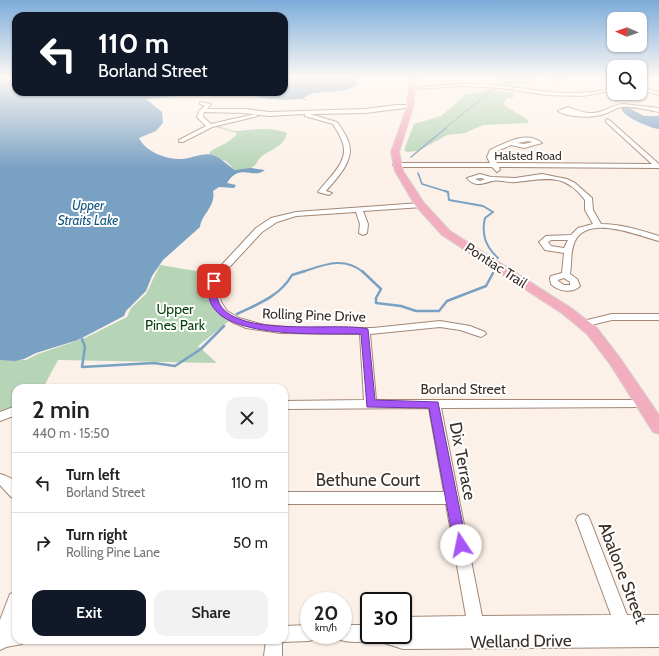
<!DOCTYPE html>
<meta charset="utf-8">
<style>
:root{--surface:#fff;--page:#f2f2f2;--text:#222;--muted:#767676;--line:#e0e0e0;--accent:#111827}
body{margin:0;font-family:Cabin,sans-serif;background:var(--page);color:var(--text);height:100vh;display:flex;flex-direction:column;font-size:15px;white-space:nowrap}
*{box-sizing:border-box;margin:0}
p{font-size:13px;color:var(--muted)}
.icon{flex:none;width:22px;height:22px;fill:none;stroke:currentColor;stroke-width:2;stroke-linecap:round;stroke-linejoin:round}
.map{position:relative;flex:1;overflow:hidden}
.sheet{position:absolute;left:12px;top:384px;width:276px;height:260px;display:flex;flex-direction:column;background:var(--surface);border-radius:12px;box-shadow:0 1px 3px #0004}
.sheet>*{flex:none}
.top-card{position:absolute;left:12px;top:12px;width:276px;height:84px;border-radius:12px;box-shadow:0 1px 3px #0004;background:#111827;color:#fff;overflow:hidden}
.needle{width:26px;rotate:272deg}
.fabs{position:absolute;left:607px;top:12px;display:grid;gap:8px}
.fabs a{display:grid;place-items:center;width:40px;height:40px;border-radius:8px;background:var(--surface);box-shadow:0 1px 3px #0004;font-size:20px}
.speed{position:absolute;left:300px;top:592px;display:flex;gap:8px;font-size:20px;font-weight:700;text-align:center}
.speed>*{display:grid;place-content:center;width:52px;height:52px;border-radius:50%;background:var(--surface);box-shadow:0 1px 3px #0004;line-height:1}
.speed small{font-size:10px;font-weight:400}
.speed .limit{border:2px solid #111;border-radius:6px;background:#fff;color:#111}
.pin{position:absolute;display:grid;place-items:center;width:34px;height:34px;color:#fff;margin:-17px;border-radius:8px;box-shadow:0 2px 6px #0006}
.me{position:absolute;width:44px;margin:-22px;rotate:349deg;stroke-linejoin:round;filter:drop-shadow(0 0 3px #0008)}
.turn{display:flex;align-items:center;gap:14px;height:84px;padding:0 20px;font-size:18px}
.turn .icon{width:52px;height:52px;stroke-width:2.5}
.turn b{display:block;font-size:28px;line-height:34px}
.round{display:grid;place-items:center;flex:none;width:42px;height:42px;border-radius:12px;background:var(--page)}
.summary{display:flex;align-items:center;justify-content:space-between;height:68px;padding:0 20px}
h1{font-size:24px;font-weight:600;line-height:30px}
.action{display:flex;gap:8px;margin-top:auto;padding:8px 20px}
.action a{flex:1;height:46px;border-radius:12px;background:var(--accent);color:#fff;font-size:16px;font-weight:600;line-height:46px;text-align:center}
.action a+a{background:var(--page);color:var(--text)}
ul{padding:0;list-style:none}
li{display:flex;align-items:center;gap:12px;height:60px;padding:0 20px;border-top:1px solid var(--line)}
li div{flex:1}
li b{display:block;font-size:15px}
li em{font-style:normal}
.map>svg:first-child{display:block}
.green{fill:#b6d4b6}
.water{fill:#79a1c3}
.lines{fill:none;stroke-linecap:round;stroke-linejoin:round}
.stream-far3{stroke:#79a1c3;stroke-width:1}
.stream-far2{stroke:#79a1c3;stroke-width:1.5}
.stream-far1{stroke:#79a1c3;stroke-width:2}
.stream{stroke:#79a1c3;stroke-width:2.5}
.minor-casing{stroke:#a28876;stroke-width:2}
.major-casing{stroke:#d4d1cf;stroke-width:2}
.minor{fill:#fff;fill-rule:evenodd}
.major{fill:#f2adbf;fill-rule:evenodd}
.route{fill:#a855f7;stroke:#6d37a1}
.labels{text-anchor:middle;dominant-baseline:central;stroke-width:4;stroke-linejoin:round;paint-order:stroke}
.far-street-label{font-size:12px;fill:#3a2f27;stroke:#fff}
.far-water-label{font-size:13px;font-style:italic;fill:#135480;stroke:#fff}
.street-label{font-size:14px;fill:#3a2f27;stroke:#fff}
.park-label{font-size:14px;fill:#0b4313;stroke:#fff}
.near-street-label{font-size:17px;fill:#3a2f27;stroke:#fff}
</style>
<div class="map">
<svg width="659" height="656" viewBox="0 0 659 656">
<rect width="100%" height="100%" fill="#fcf1e9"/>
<g class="green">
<path d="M494,77h67l4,2 -6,2 -20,-4c-11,9 -26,7 -40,6z"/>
<path d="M492,89l21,4 2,4 -7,1 -5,5c7,8 18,11 26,18l-2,2 -44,2 -18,8 -18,2 -29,16 -11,1 -3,-2 10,-26 27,-8 24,-21z"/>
<path d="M215,125c7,2 18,7 25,6 15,-2 33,-4 47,2 -2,13 -17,17 -25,23 -5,4 -5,10 -11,12 -4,2 -11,2 -16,2l-9,-9 -17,-6 1,-3c9,-7 21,-9 27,-19l-25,-7z"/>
<path d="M160,265l54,9c-13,20 -1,35 15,47l-31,25 19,17 -159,-3 -15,28h-27v20l-16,6v-54h26l12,-6 47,-16 42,-21 4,-9 15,-14z"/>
</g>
<g class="water">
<path d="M0,77h16v15h180l-17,4 -33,3 16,13 1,11 -7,8 -17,7c7,14 26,21 42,21 11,0 24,-8 34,-3 8,3 13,10 20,14l16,-2 14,2c-12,10 -25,-8 -38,13l9,2 -2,3 -15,-1 -6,4c3,16 -11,22 -13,36l-37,33 -11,16 -6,15 -20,20 -2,5 -46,24 -42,13 -12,6 -9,2 -15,-1z"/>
<path d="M288,77h67l4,7c-12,9 -31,7 -45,9 -5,1 -9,5 -14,6 -11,1 -42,2 -48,-6l32,-1v-14z"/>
<path d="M621,108h8l15,8h15v13c-9,-1 -36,-12 -38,-21z"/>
</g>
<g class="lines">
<g class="stream-far3">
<polyline points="509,77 519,80"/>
<polyline points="499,86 531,77"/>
<polyline points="301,98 306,100"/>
<polyline points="444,129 495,88"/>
</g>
<g class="stream-far2">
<polyline points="411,157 446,128"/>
<polyline points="418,173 422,184 448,192"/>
</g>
<g class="stream-far1">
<path d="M445,191l3,1 1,8 34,6 10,6 -8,6c-4,17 1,29 13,40"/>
<path d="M302,272c22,-7 41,-16 61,0"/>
</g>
<g class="stream">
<polyline points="362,271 381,289 376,298 376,303 401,306 416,311 439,311 447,301 486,286 493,273"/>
<path d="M237,314c21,-10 43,-18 55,-39l13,-4"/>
<polyline points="82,339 85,347 82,367 154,363 175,366 201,349 224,326"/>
</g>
<g class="minor-casing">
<g id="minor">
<polygon points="599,77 606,77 614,80 614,83"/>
<path d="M464,84c13,0 27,0 40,2 40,5 70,12 110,2v2l-31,6 -37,-1 -43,-7 -39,-2 -51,3 -2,-1z"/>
<polygon points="640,87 659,92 659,95 640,90"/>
<path d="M200,102l11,2 -4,5h38l24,3 96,-3 31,-4h14l3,2 -48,6 -55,1 27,8c4,6 9,12 11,19 8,19 -11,37 -22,50l6,2 -3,2 -11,-3c10,-14 33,-31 24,-51 -2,-6 -6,-12 -9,-17l-28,-8v-2l-36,2 -24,-3 -41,-1 -1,5 8,7 44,-10 3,2 -46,11 -29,15h-4v-2l27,-14 -9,-9 2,-6 6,-5 -5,-2z"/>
<path d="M623,104l36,4v4c-12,-2 -25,-6 -37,-5 -8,1 -11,5 -18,7 -11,4 -36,4 -46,-3l10,-4c11,4 22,9 34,4 8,-3 12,-6 21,-7z"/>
<path d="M608,119l51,45v4l-160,-1 1,3 -3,2 -5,-5h-96l-3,-2 3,-2h94l-3,-6 3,-7c15,-7 37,-20 52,-7l-18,5 -13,-3 -16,7 -2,5 4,6 155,1 -46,-42v-2zM528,141l5,1 -9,2 -7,-1z"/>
<path d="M480,174l11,3 24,1 27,-4 25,5 8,4 17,15 1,12 8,14c19,0 39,6 58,12v5c-20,-5 -71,-27 -84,0 -5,10 -3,22 -5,33l7,5 3,7c-8,8 -22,5 -29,-2l-1,-6 1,-2 11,-3 2,-20 -19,-3 -6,-8 7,-6 25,-1 7,-7 15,-4 -8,-14v-10c-21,-28 -39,-21 -69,-18 -8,1 -17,-3 -24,-1 -10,3 -18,6 -25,-3zM480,178l5,1 -5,2 -5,-2zM551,240h17l-4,8 -13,-2 -3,-4zM564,278l6,4v3h-6l-6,-4v-1z"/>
<path d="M420,203h3v4l-60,4 5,13 -1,9 -4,2 -4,-2 1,-9 -4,-12 -60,4 -19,6 -15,10 -39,42 -5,13 3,15 6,9 12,7 25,7 33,3h76l67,-7 30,5 15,6 1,2 -5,3 -21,-7 -20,-3 -70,7 6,66h270l2,3 -2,3 -4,1 -201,1 41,208 129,-1 -35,-95 2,-4 5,-2 5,2 2,4 37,95h32v32l-256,2 -25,-8 -2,-5 -1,3c-11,4 -27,4 -38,0l-2,-4h8v-10h26v10h34v-18l63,-1 -20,-112h-162v-12h160l-15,-84 -145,1v-8l80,-1 -4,-66 -79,-1 -35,-5 -14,-6 -11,-7 -8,-11 -4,-13 2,-11 5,-9 40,-43 15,-10 25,-6z"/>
<polygon points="612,314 659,314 659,320 612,320 583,327 578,324 579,322"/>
<polygon points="16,406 16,415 0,421 0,412"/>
<path d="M0,474c17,5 16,8 16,25l-5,-2 -11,-12z"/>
<polygon points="16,592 16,622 13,630 16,630 16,640 24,640 22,644 6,647 0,650 0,620 10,594"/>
<polygon points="309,625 309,635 317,635 315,639 309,641 282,642 282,656 264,656 266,640 284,640 284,626"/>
</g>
</g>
<g class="major-casing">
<polygon id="major" points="410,77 416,77 413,107 399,152 403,171 424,203 450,231 571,308 597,328 620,358 659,415 659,434 653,432 610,364 587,334 563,314 442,235 415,205 395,171 391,152 407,107"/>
</g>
<use href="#minor" class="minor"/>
<use href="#major" class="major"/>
</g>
<linearGradient id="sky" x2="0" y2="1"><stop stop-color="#7bacd9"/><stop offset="0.46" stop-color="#fef9f5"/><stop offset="1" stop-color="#fef9f5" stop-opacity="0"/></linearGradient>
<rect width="659" height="169" fill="url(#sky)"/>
<path class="route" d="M214,278l4,3c0,4 -1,10 -1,15 7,45 121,25 151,33l7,71 63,2 29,143 -2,4 -4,2 -5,-2 -2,-4 -25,-137 -62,-1 -6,-73c-33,-1 -147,7 -152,-38 -1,-5 1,-11 1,-15z"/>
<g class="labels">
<g class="far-street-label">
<text x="528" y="155">Halsted Road</text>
</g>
<g class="far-water-label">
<text x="88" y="205">Upper<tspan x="88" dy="15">Straits Lake</tspan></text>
</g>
<g class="street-label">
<text transform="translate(496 265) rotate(33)">Pontiac Trail</text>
<text transform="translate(314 315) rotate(2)">Rolling Pine Drive</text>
<text x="463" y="389">Borland Street</text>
</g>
<g class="park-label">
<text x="175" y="309">Upper<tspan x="175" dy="16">Pines Park</tspan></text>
</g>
<g class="near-street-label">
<text transform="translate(463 461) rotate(79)">Dix Terrace</text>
<text x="368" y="480">Bethune Court</text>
<text transform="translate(623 573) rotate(69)">Abalone Street</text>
<text transform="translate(521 641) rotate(-1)">Welland Drive</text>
</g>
</g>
</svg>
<div class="fabs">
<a><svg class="needle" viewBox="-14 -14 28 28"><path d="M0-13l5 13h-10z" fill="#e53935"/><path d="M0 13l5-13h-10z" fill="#767676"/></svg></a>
<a><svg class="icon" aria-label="search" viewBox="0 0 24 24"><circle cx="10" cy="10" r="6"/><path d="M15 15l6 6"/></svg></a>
</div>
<div class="speed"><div>20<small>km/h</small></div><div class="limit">30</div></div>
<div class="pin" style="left:214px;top:281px;background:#d93025"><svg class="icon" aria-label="arrive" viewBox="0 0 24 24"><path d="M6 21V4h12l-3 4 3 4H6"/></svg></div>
<svg class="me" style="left:461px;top:545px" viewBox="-20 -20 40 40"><circle r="19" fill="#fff"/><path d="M0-13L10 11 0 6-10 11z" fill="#a855f7"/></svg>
<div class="top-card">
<div class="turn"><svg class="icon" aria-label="left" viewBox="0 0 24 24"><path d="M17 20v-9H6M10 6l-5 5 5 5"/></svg><div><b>110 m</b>Borland Street</div></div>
</div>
<section class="sheet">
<div class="summary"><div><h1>2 min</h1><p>440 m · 15:50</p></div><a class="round"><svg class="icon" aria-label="close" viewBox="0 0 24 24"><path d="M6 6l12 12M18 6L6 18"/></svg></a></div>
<ul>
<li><svg class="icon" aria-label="left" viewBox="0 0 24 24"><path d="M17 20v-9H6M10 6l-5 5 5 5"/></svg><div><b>Turn left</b><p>Borland Street</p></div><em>110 m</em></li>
<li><svg class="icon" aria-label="right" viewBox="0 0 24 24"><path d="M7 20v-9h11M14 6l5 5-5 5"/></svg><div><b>Turn right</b><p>Rolling Pine Lane</p></div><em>50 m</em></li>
</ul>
<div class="action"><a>Exit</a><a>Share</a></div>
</section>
</div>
